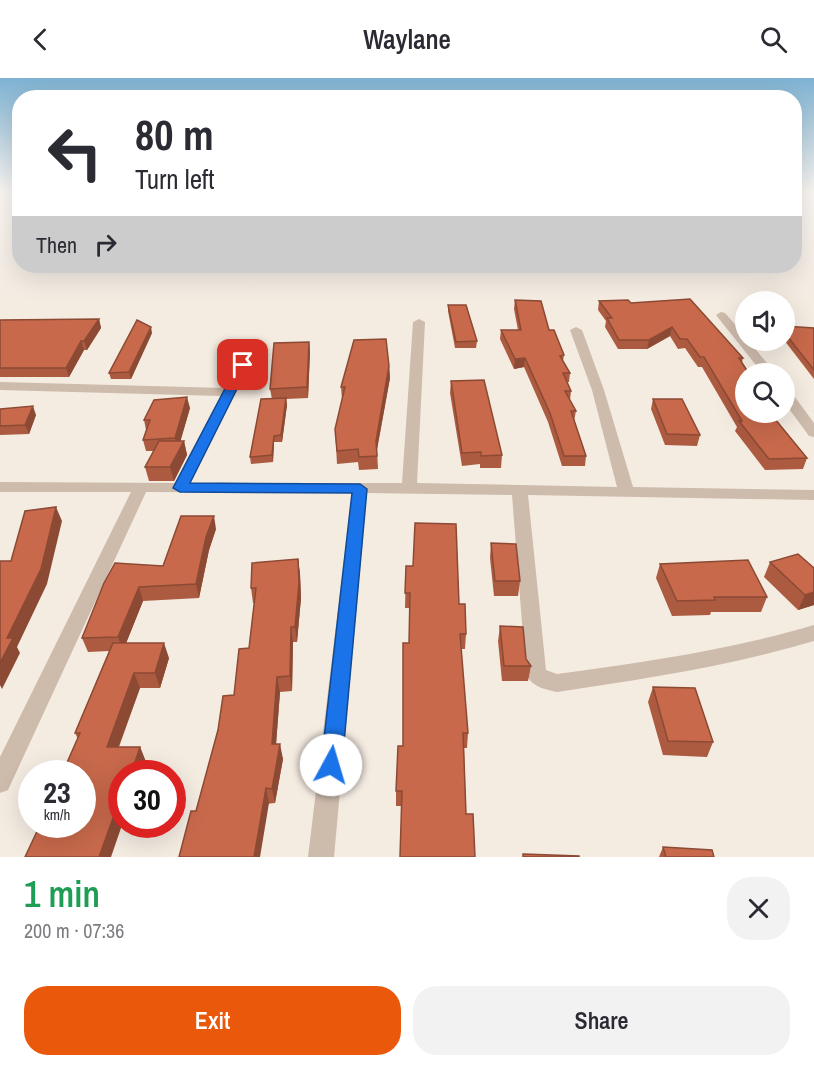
<!DOCTYPE html>
<meta charset="utf-8">
<style>
:root{--surface:#fff;--page:#f2f2f3;--text:#2b2b33;--muted:#7c7c81;--accent:#ea580c}
body{margin:0;font-family:"Archivo Narrow",sans-serif;background:var(--page);color:var(--text);height:100vh;display:flex;flex-direction:column;font-size:22px;white-space:nowrap}
*{box-sizing:border-box;margin:0}
p{font-size:20px;color:var(--muted)}
.icon{flex:none;width:33px;height:33px;fill:none;stroke:currentColor;stroke-width:2;stroke-linecap:round;stroke-linejoin:round}
.map{position:relative;height:779px;overflow:hidden}
.details{display:flex;flex-direction:column;background:var(--surface);flex:1}
.details>*{flex:none}
.guide{position:absolute;left:12px;top:12px;width:790px;height:183px;border-radius:24px;box-shadow:0 6px 24px #0002;background:#fff;color:var(--text);overflow:hidden}
.fabs{position:absolute;left:735px;top:213px;display:grid;gap:12px}
.fabs a{display:grid;place-items:center;width:60px;height:60px;border-radius:50%;background:var(--surface);box-shadow:0 6px 24px #0002;font-size:30px}
.speed{position:absolute;left:18px;top:682px;display:flex;gap:12px;font-size:30px;font-weight:700;text-align:center}
.speed>*{display:grid;place-content:center;width:78px;height:78px;border-radius:50%;background:var(--surface);box-shadow:0 6px 24px #0002;line-height:1}
.speed small{font-size:15px;font-weight:400}
.speed .limit{border:9px solid #d22;background:#fff;color:#111}
.pin{position:absolute;display:grid;place-items:center;width:51px;height:51px;color:#fff;margin:-26px;border-radius:12px;box-shadow:0 3px 9px #0006}
.me{position:absolute;width:66px;margin:-33px;rotate:6deg;stroke-linejoin:round;filter:drop-shadow(0 0 4px #0008)}
.turn{display:flex;align-items:center;gap:21px;height:126px;padding:0 24px;font-size:27px}
.turn .icon{width:78px;height:78px;stroke-width:2.5}
.turn b{display:block;font-size:42px;line-height:51px}
.then{display:flex;align-items:center;height:57px;padding:0 24px;background:#0003;gap:12px;font-size:22px}
.round{display:grid;place-items:center;flex:none;width:63px;height:63px;border-radius:24px;background:var(--page)}
.overview{display:flex;align-items:center;justify-content:space-between;height:102px;padding:0 24px}
h1{font-size:36px;font-weight:600;line-height:45px;color:#1e9e55}
.button{display:flex;gap:12px;margin-top:auto;padding:12px 24px}
.button a{flex:1;height:69px;border-radius:24px;background:var(--accent);color:#fff;font-size:24px;font-weight:600;line-height:69px;text-align:center}
.button a+a{background:var(--page);color:var(--text)}
header{display:flex;justify-content:space-between;align-items:center;height:78px;padding:0 24px;background:var(--surface);font-size:27px;font-weight:600}
.map>svg:first-child{display:block}
.lines{fill:none;stroke-linecap:round;stroke-linejoin:round}
.minor{fill:#cdbbac;fill-rule:evenodd}
.wall{fill:#ac5a40}
.shaded-wall{fill:#8c4a34}
.building{fill:#c8694b;stroke:#8c4a34;stroke-width:1.5}
.route{fill:#1a73e8;stroke:#114b97;stroke-width:1.5}
</style>
<header><svg class="icon" aria-label="back" viewBox="0 0 24 24"><path d="M15 5l-7 7 7 7"/></svg>Waylane<svg class="icon" aria-label="search" viewBox="0 0 24 24"><circle cx="10" cy="10" r="6"/><path d="M15 15l6 6"/></svg></header>
<div class="map">
<svg width="814" height="779" viewBox="0 0 814 779">
<rect width="100%" height="100%" fill="#f4ebe1"/>
<g class="lines">
<g class="minor">
<polygon points="721,234 725,235 746,259 746,262 748,262 776,296 763,296 716,237"/>
<path d="M419,241l6,3 -8,161 200,4 -25,-97 -22,-60 6,-3 6,3 22,60 29,97 181,3v10l-286,-5 18,175 11,4c87,-12 173,-24 257,-49v16c-84,25 -170,38 -257,51 -13,-3 -25,-5 -31,-18l-14,-179 -145,-2 -33,364h-26l44,-364 -206,-1 -138,298 -8,3v-36l131,-265h-131v-10l175,1 46,-87 -221,-6v-8l225,6 14,-26h8l2,3 -59,118h212l11,-161z"/>
<polygon points="784,310 789,311 814,345 814,359 809,358 784,324"/>
</g>
</g>
<g class="wall">
<polygon points="515,222 549,252 564,277 563,283 570,295 569,304 567,304 571,313 570,322 576,333 574,343 586,378 585,388 562,388 548,344 524,289 514,291 500,261 501,252 518,252 514,231"/>
<polygon points="599,223 631,225 743,280 742,284 776,334 774,339 807,380 803,391 765,392 735,353 737,349 702,289 698,289 685,270 678,271 670,258 647,271 618,271 605,249 606,243 598,232"/>
<polygon points="448,227 477,263 476,270 455,270 448,233"/>
<polygon points="99,241 101,250 87,272 84,272 69,299 0,299 0,242"/>
<polygon points="784,248 814,250 814,301 784,262"/>
<polygon points="152,255 131,301 111,301 109,295"/>
<polygon points="309,264 310,274 308,320 286,321 287,327 282,364 274,364 273,384 251,386 250,379 272,321 270,311"/>
<polygon points="389,288 390,300 377,372 378,391 359,392 358,384 337,386 335,351 342,321 341,309"/>
<polygon points="451,303 502,377 501,390 480,390 480,386 462,388 450,315"/>
<polygon points="653,321 700,357 697,368 665,367 651,331"/>
<polygon points="190,330 180,363 184,363 187,377 174,403 149,403 145,389 154,373 146,373 143,362 146,352 144,342"/>
<polygon points="0,331 36,337 29,356 0,357"/>
<polygon points="216,451 209,472 199,520 143,523 126,565 169,580 160,610 140,610 119,669 140,669 146,684 78,661 75,655 109,573 88,574 82,560 163,488"/>
<polygon points="491,465 520,503 518,518 494,518 490,480"/>
<polygon points="298,481 300,496 301,520 297,564 293,564 292,613 280,614 276,666 283,681 275,725 196,733 218,652 234,617 249,570 254,525 253,525 251,510"/>
<polygon points="770,484 814,490 814,527 798,532 764,499"/>
<polygon points="660,486 767,519 761,534 711,534 710,537 672,538 656,500"/>
<polygon points="406,488 459,526 466,556 465,571 461,571 468,655 467,670 464,670 466,736 475,779 402,728 396,728 396,713 403,668 409,565 410,530 405,530"/>
<polygon points="500,548 526,581 531,588 528,603 502,603 498,563"/>
<polygon points="653,609 713,664 707,679 663,677 648,624"/>
<polygon points="663,769 714,779 659,779"/>
</g>
<g class="shaded-wall">
<polygon points="99,241 101,250 87,272 84,263"/>
<polygon points="151,249 152,255 131,301 129,294"/>
<polygon points="672,249 670,258 647,271 649,262"/>
<polygon points="81,263 84,272 69,299 66,290"/>
<polygon points="309,264 310,274 308,320 307,309"/>
<polygon points="525,280 524,289 514,291 515,281"/>
<polygon points="389,288 390,300 376,376 376,363"/>
<polygon points="187,319 190,330 178,372 175,360"/>
<polygon points="286,320 287,327 282,364 281,357"/>
<polygon points="33,328 36,337 29,356 25,347"/>
<polygon points="274,358 274,364 273,384 272,377"/>
<polygon points="184,363 187,377 174,403 170,389"/>
<polygon points="56,429 62,443 47,506 17,569 20,575 2,611 0,607 0,585 7,560"/>
<polygon points="214,438 216,451 209,472 199,520 196,506 206,459"/>
<polygon points="298,481 300,496 301,520 297,564 295,549"/>
<polygon points="139,509 143,523 123,573 118,559"/>
<polygon points="814,514 814,527 798,532 805,517"/>
<polygon points="291,549 293,564 292,613 290,598"/>
<polygon points="164,565 169,580 160,610 155,595"/>
<polygon points="134,595 140,610 113,683 107,669"/>
<polygon points="277,599 280,614 275,680 272,666"/>
<polygon points="280,666 283,681 275,725 272,711"/>
<polygon points="140,669 146,684 142,696 131,696"/>
<polygon points="266,710 269,725 260,779 254,779"/>
<polygon points="122,715 122,747 111,779 99,779"/>
</g>
<g class="building">
<polygon points="690,221 743,280 739,280 749,296 746,296 746,334 776,334 770,335 807,380 769,381 739,343 742,343 704,279 700,279 687,261 680,261 672,249 649,262 619,262 607,240 612,240 599,223 628,222 631,225"/>
<polygon points="515,222 541,223 549,252 554,252 564,277 560,278 570,295 563,295 571,313 565,313 576,333 571,333 586,378 564,378 550,335 525,280 515,281 501,252 521,252"/>
<polygon points="448,227 466,227 477,263 456,264"/>
<polygon points="99,241 84,263 81,263 66,290 0,290 0,242"/>
<polygon points="137,242 151,249 129,294 109,295"/>
<polygon points="784,248 814,250 814,292 784,254"/>
<polygon points="386,261 389,288 376,363 377,378 359,379 358,371 337,373 335,351 345,309 341,309 354,262"/>
<polygon points="309,264 307,309 270,311 274,265"/>
<polygon points="484,302 502,377 481,378 481,374 462,375 451,303"/>
<polygon points="187,319 175,360 143,362 150,342 144,342 154,322"/>
<polygon points="286,320 281,357 274,358 272,377 250,379 261,321"/>
<polygon points="653,321 682,321 700,357 667,356"/>
<polygon points="33,328 25,347 0,348 0,331"/>
<polygon points="159,363 184,363 170,389 145,389"/>
<polygon points="56,429 41,491 7,560 13,560 0,585 0,483 11,483 25,433"/>
<polygon points="181,438 214,438 206,459 196,506 139,509 118,559 82,560 104,505 115,485 163,488"/>
<polygon points="415,445 456,446 459,526 465,526 466,556 460,556 468,655 463,655 466,736 473,736 475,779 400,779 402,713 396,713 398,668 403,668 403,565 409,565 410,515 405,515 406,488 413,488"/>
<polygon points="491,465 516,466 520,503 495,503"/>
<polygon points="798,476 814,490 814,514 805,517 770,484"/>
<polygon points="298,481 299,505 295,549 291,549 290,598 277,599 272,666 280,666 272,711 266,710 254,779 179,779 191,733 196,733 218,652 223,618 234,617 239,571 249,570 256,510 251,510 252,485"/>
<polygon points="748,482 767,519 714,519 715,522 677,523 660,486"/>
<polygon points="500,548 523,549 526,581 531,588 504,588"/>
<polygon points="113,565 164,565 155,595 134,595 107,669 140,669 131,696 122,696 122,715 99,779 25,779 40,747 82,747 82,696 62,696 80,655 75,655"/>
<polygon points="653,609 695,610 713,664 668,663"/>
<polygon points="663,769 712,772 714,779 666,779"/>
<polygon points="523,776 579,778 579,779 523,779"/>
</g>
<linearGradient id="sky" x2="0" y2="1"><stop stop-color="#7eb2d2"/><stop offset="0.51" stop-color="#faf6f2"/><stop offset="1" stop-color="#faf6f2" stop-opacity="0"/></linearGradient>
<rect width="814" height="223" fill="url(#sky)"/>
<polygon class="route" points="239,284 249,287 190,405 360,406 367,411 342,687 338,694 331,697 324,694 321,687 352,415 180,414 173,410"/>
</svg>
<div class="fabs">
<a><svg class="icon" aria-label="sound" viewBox="0 0 24 24"><path d="M4 9h4l5-4v14l-5-4H4zM17 9q2 3 0 6"/></svg></a>
<a><svg class="icon" aria-label="search" viewBox="0 0 24 24"><circle cx="10" cy="10" r="6"/><path d="M15 15l6 6"/></svg></a>
</div>
<div class="speed"><div>23<small>km/h</small></div><div class="limit">30</div></div>
<div class="pin" style="left:243px;top:287px;background:#d93025"><svg class="icon" aria-label="arrive" viewBox="0 0 24 24"><path d="M6 21V4h12l-3 4 3 4H6"/></svg></div>
<svg class="me" style="left:331px;top:687px" viewBox="-20 -20 40 40"><circle r="19" fill="#fff"/><path d="M0-13L10 11 0 6-10 11z" fill="#1a73e8"/></svg>
<div class="guide">
<div class="turn"><svg class="icon" aria-label="left" viewBox="0 0 24 24"><path d="M17 20v-9H6M10 6l-5 5 5 5"/></svg><div><b>80 m</b>Turn left</div></div>
<div class="then">Then<svg class="icon" aria-label="right" viewBox="0 0 24 24"><path d="M7 20v-9h11M14 6l5 5-5 5"/></svg></div>
</div>
</div>
<section class="details">
<div class="overview"><div><h1>1 min</h1><p>200 m · 07:36</p></div><a class="round"><svg class="icon" aria-label="close" viewBox="0 0 24 24"><path d="M6 6l12 12M18 6L6 18"/></svg></a></div>
<div class="button"><a>Exit</a><a>Share</a></div>
</section>
